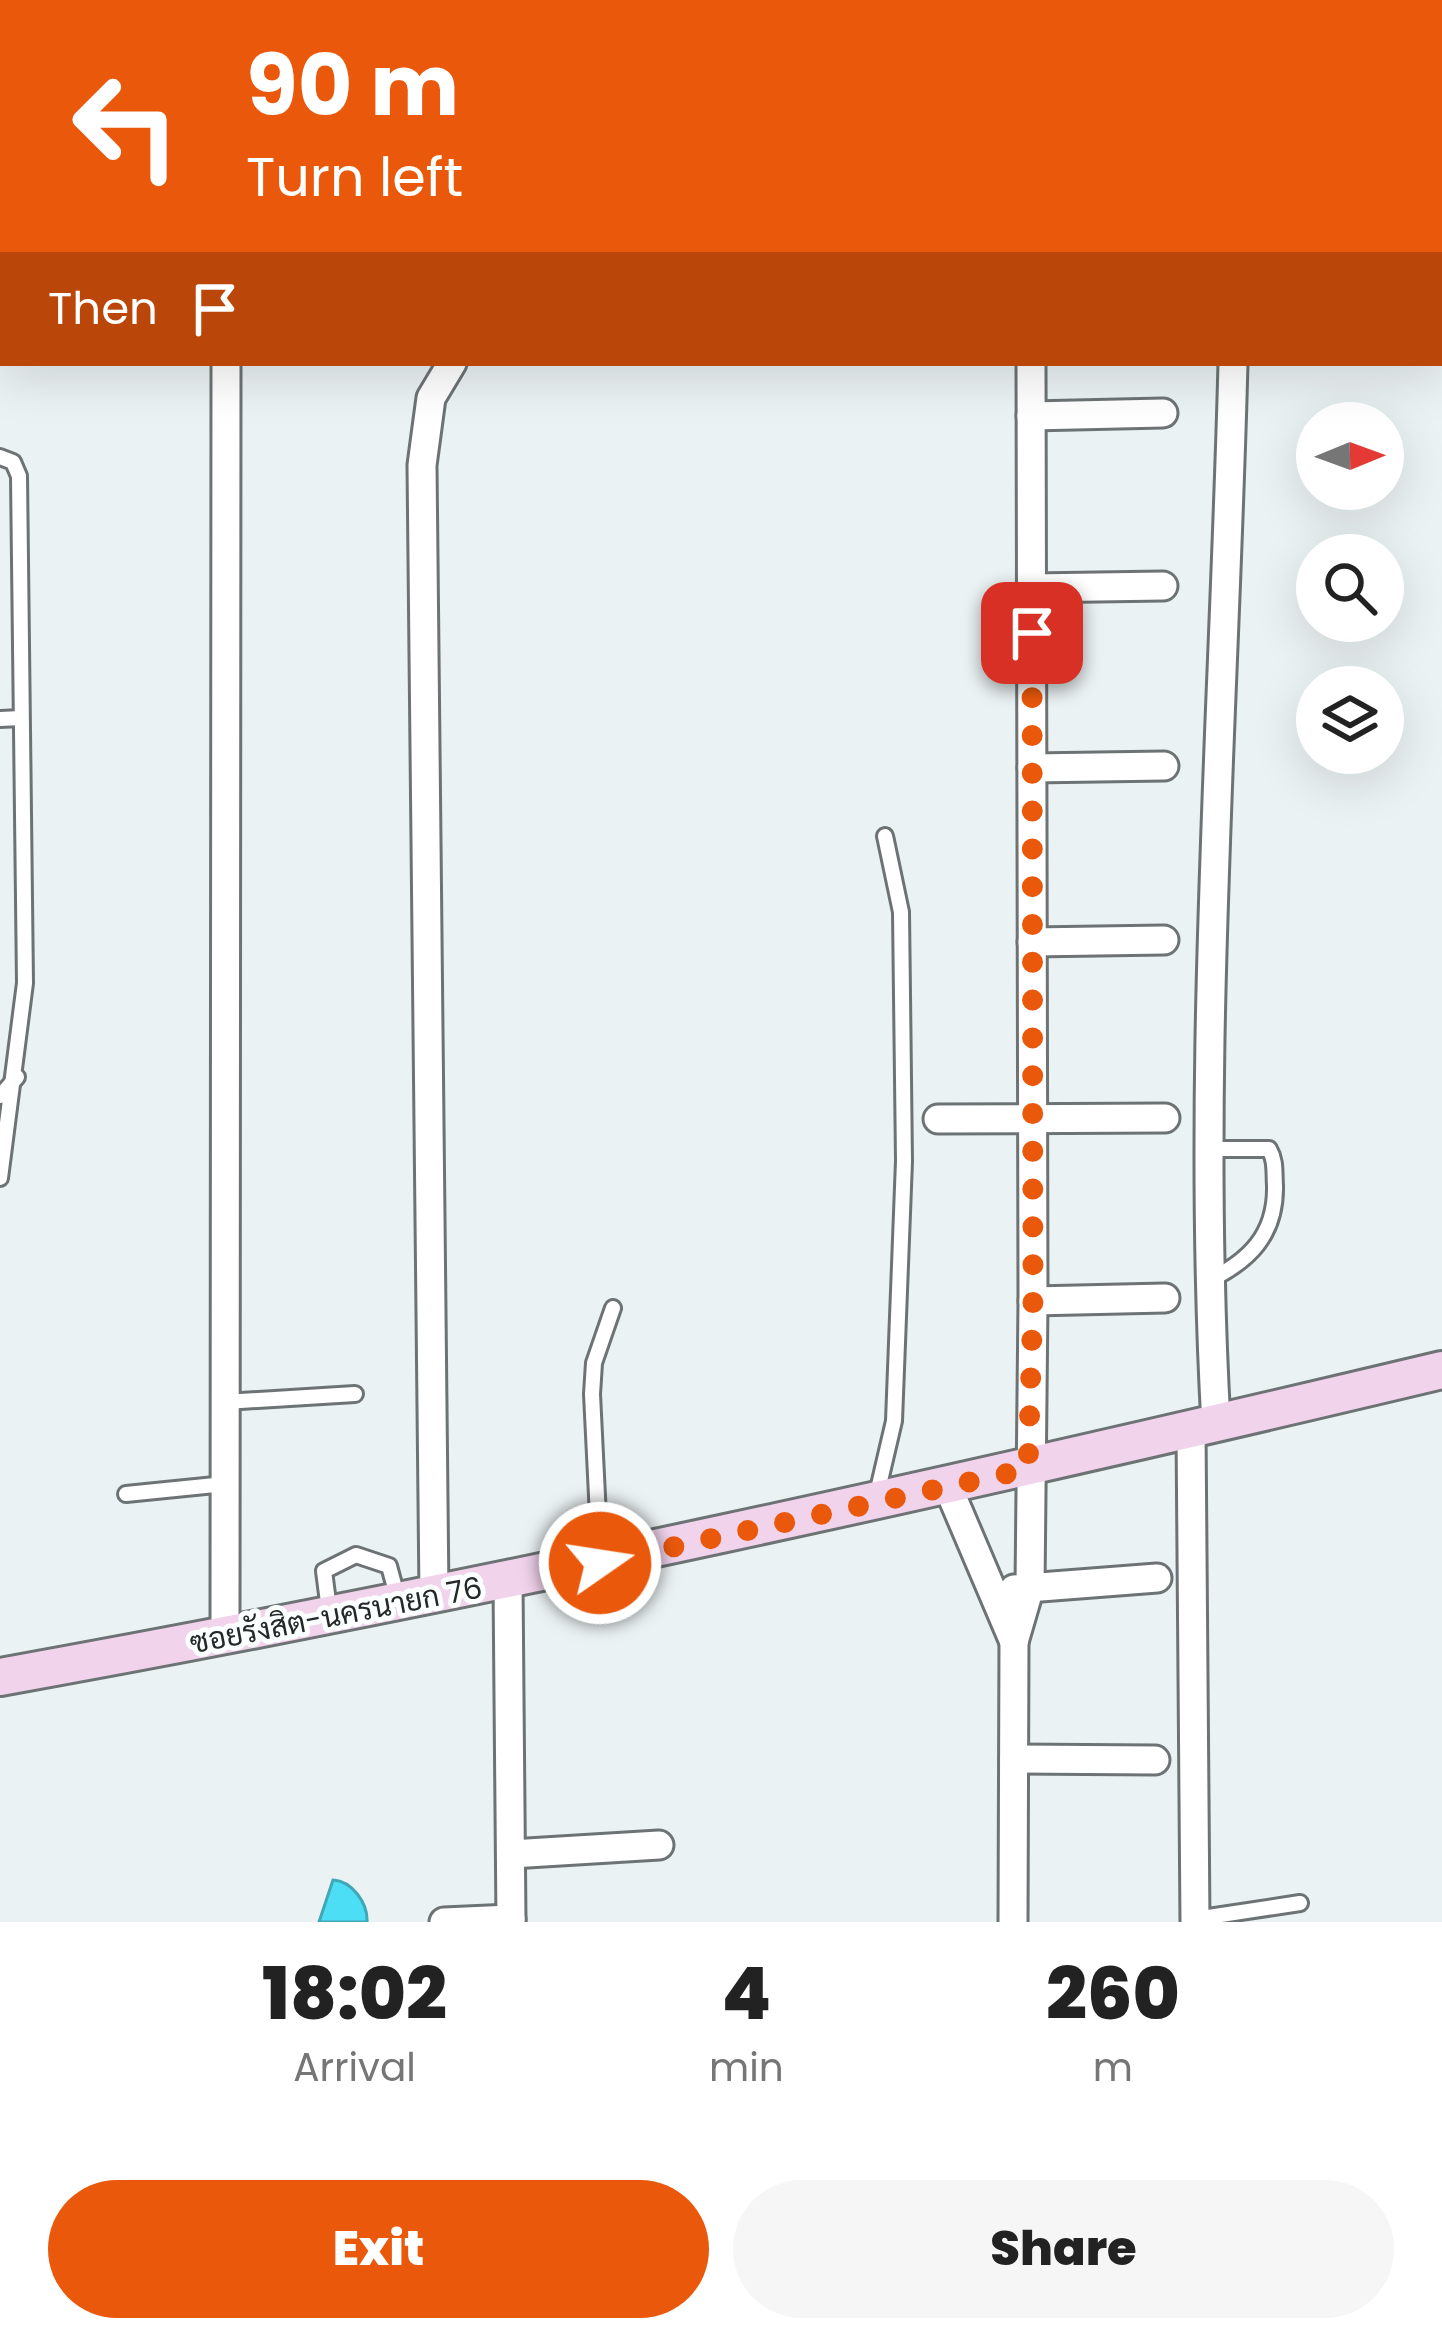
<!DOCTYPE html>
<meta charset="utf-8">
<style>
:root{--surface:#fff;--page:#f6f6f6;--text:#222;--muted:#767676;--accent:#ea580c}
body{margin:0;font-family:Poppins,Sarabun,sans-serif;background:var(--page);color:var(--text);height:100vh;display:flex;flex-direction:column;font-size:45px;white-space:nowrap}
*{box-sizing:border-box;margin:0}
p{font-size:39px;color:var(--muted)}
.icon{flex:none;width:66px;height:66px;fill:none;stroke:currentColor;stroke-width:2;stroke-linecap:round;stroke-linejoin:round}
.map{position:relative;height:1922px;overflow:hidden}
.panel{display:flex;flex-direction:column;background:var(--surface);flex:1}
.panel>*{flex:none}
.hud{position:absolute;left:0px;top:0px;width:1443px;height:366px;box-shadow:0 12px 48px #0002;background:#ea580c;color:#fff;overflow:hidden}
.needle{width:78px;rotate:89deg}
.buttons{position:absolute;left:1296px;top:402px;display:grid;gap:24px}
.buttons a{display:grid;place-items:center;width:108px;height:108px;border-radius:50%;background:var(--surface);box-shadow:0 12px 48px #0002;font-size:60px}
.pin{position:absolute;display:grid;place-items:center;width:102px;height:102px;color:#fff;margin:-51px;border-radius:24px;box-shadow:0 6px 18px #0006}
.me{position:absolute;width:132px;margin:-66px;rotate:77deg;stroke-linejoin:round;filter:drop-shadow(0 0 9px #0008)}
.turn{display:flex;align-items:center;gap:42px;height:252px;padding:0 48px;font-size:54px}
.turn .icon{width:156px;height:156px;stroke-width:2.5}
.turn b{display:block;font-size:84px;line-height:102px}
.then{display:flex;align-items:center;height:114px;padding:0 48px;background:#0003;gap:24px;font-size:45px}
.eta{display:flex;justify-content:space-evenly;align-items:center;height:204px;text-align:center}
.eta b{font-size:72px;font-weight:800;line-height:84px}
.action{display:flex;gap:24px;margin-top:auto;padding:24px 48px}
.action a{flex:1;height:138px;border-radius:72px;background:var(--accent);color:#fff;font-size:48px;font-weight:800;line-height:138px;text-align:center}
.action a+a{background:var(--page);color:var(--text)}
.map>svg:first-child{display:block}
.water{fill:#4cdef4;stroke:#40a7b7;stroke-width:3}
.lines{fill:none;stroke-linecap:round;stroke-linejoin:round}
.canal{stroke:#4cdef4;stroke-width:33}
.lane-casing{stroke:#6d7374;stroke-width:20}
.street-casing{stroke:#6d7374;stroke-width:33}
.secondary-casing{stroke:#6d7374;stroke-width:42}
.lane{stroke:#fff;stroke-width:14}
.street{stroke:#fff;stroke-width:27}
.secondary{stroke:#f1d3ec;stroke-width:36}
.route{stroke:#ea580c;stroke-width:21;stroke-dasharray:0 37.8}
.labels{text-anchor:middle;dominant-baseline:central;stroke-width:10;stroke-linejoin:round;paint-order:stroke}
.street-label{font-size:30px;fill:#252828;stroke:#fcffff}
</style>
<div class="map">
<svg width="1442" height="1922" viewBox="0 0 1442 1922">
<rect width="100%" height="100%" fill="#ebf2f3"/>
<path class="water" d="M333,1880c19,1 35,23 34,42h-48z"/>
<g class="lines">
<g class="canal">
<polyline points="0,98 3,98"/>
<polyline points="1440,109 1442,109"/>
</g>
<g class="lane-casing">
<g id="lane">
<polyline points="0,457 13,462 19,476 25,983 0,1178"/>
<polyline points="0,719 21,718"/>
<polyline points="0,1096 17,1077"/>
<path d="M1208,1281c41,-20 68,-46 67,-95 -1,-14 1,-25 -6,-37h-59"/>
<polyline points="225,1402 355,1394"/>
<polyline points="126,1494 225,1484"/>
<polyline points="876,1498 894,1421 904,1161 901,912 885,836"/>
<polyline points="600,1557 592,1394 594,1363 613,1308"/>
<polyline points="329,1610 324,1571 356,1555 389,1566 398,1599"/>
<polyline points="1195,1919 1300,1903"/>
</g>
</g>
<g class="street-casing">
<g id="street">
<polyline points="581,0 581,3"/>
<polyline points="736,0 739,3"/>
<polyline points="1078,0 1078,3"/>
<polyline points="925,3 926,0"/>
<polyline points="1031,416 1163,413"/>
<polyline points="1032,588 1163,586"/>
<polyline points="1032,768 1164,766"/>
<polyline points="1032,942 1164,940"/>
<polyline points="938,1119 1165,1118"/>
<polyline points="1033,1301 1165,1298"/>
<path d="M1216,1424c-20,-354 8,-707 17,-1061"/>
<polyline points="1191,1430 1195,1922"/>
<polyline points="948,1487 1014,1642"/>
<polyline points="508,1583 511,1922"/>
<polyline points="1014,1589 1157,1578"/>
<polyline points="434,1595 422,465 431,398 452,363"/>
<polyline points="225,1636 226,363"/>
<polyline points="1014,1759 1155,1760"/>
<polyline points="511,1854 659,1845"/>
<polyline points="444,1922 511,1919"/>
<polyline points="1013,1922 1014,1642 1030,1587 1033,1301 1031,363"/>
</g>
</g>
<g class="secondary-casing">
<path id="secondary" d="M0,1677c484,-87 963,-193 1442,-307"/>
</g>
<use href="#lane" class="lane"/>
<use href="#street" class="street"/>
<use href="#secondary" class="secondary"/>
</g>
<g class="lines">
<polyline class="route" points="600,1563 1028,1469 1033,1300 1032,633"/>
</g>
<g class="labels">
<g class="street-label">
<text transform="translate(336 1615) rotate(-11)">ซอยรังสิต-นครนายก 76</text>
</g>
</g>
</svg>
<div class="buttons">
<a><svg class="needle" viewBox="-14 -14 28 28"><path d="M0-13l5 13h-10z" fill="#e53935"/><path d="M0 13l5-13h-10z" fill="#767676"/></svg></a>
<a><svg class="icon" aria-label="search" viewBox="0 0 24 24"><circle cx="10" cy="10" r="6"/><path d="M15 15l6 6"/></svg></a>
<a><svg class="icon" aria-label="layers" viewBox="0 0 24 24"><path d="M12 4l9 5-9 5-9-5zM3 14l9 5 9-5"/></svg></a>
</div>
<div class="pin" style="left:1032px;top:633px;background:#d93025"><svg class="icon" aria-label="arrive" viewBox="0 0 24 24"><path d="M6 21V4h12l-3 4 3 4H6"/></svg></div>
<svg class="me" style="left:600px;top:1563px" viewBox="-20 -20 40 40"><circle r="17" fill="#ea580c" stroke="#fff" stroke-width="3"/><path d="M0-11L8 9 0 5-8 9z" fill="#fff"/></svg>
<div class="hud">
<div class="turn"><svg class="icon" aria-label="left" viewBox="0 0 24 24"><path d="M17 20v-9H6M10 6l-5 5 5 5"/></svg><div><b>90 m</b>Turn left</div></div>
<div class="then">Then<svg class="icon" aria-label="arrive" viewBox="0 0 24 24"><path d="M6 21V4h12l-3 4 3 4H6"/></svg></div>
</div>
</div>
<section class="panel">
<div class="eta">
<div><b>18:02</b><p>Arrival</p></div>
<div><b>4</b><p>min</p></div>
<div><b>260</b><p>m</p></div>
</div>
<div class="action"><a>Exit</a><a>Share</a></div>
</section>
